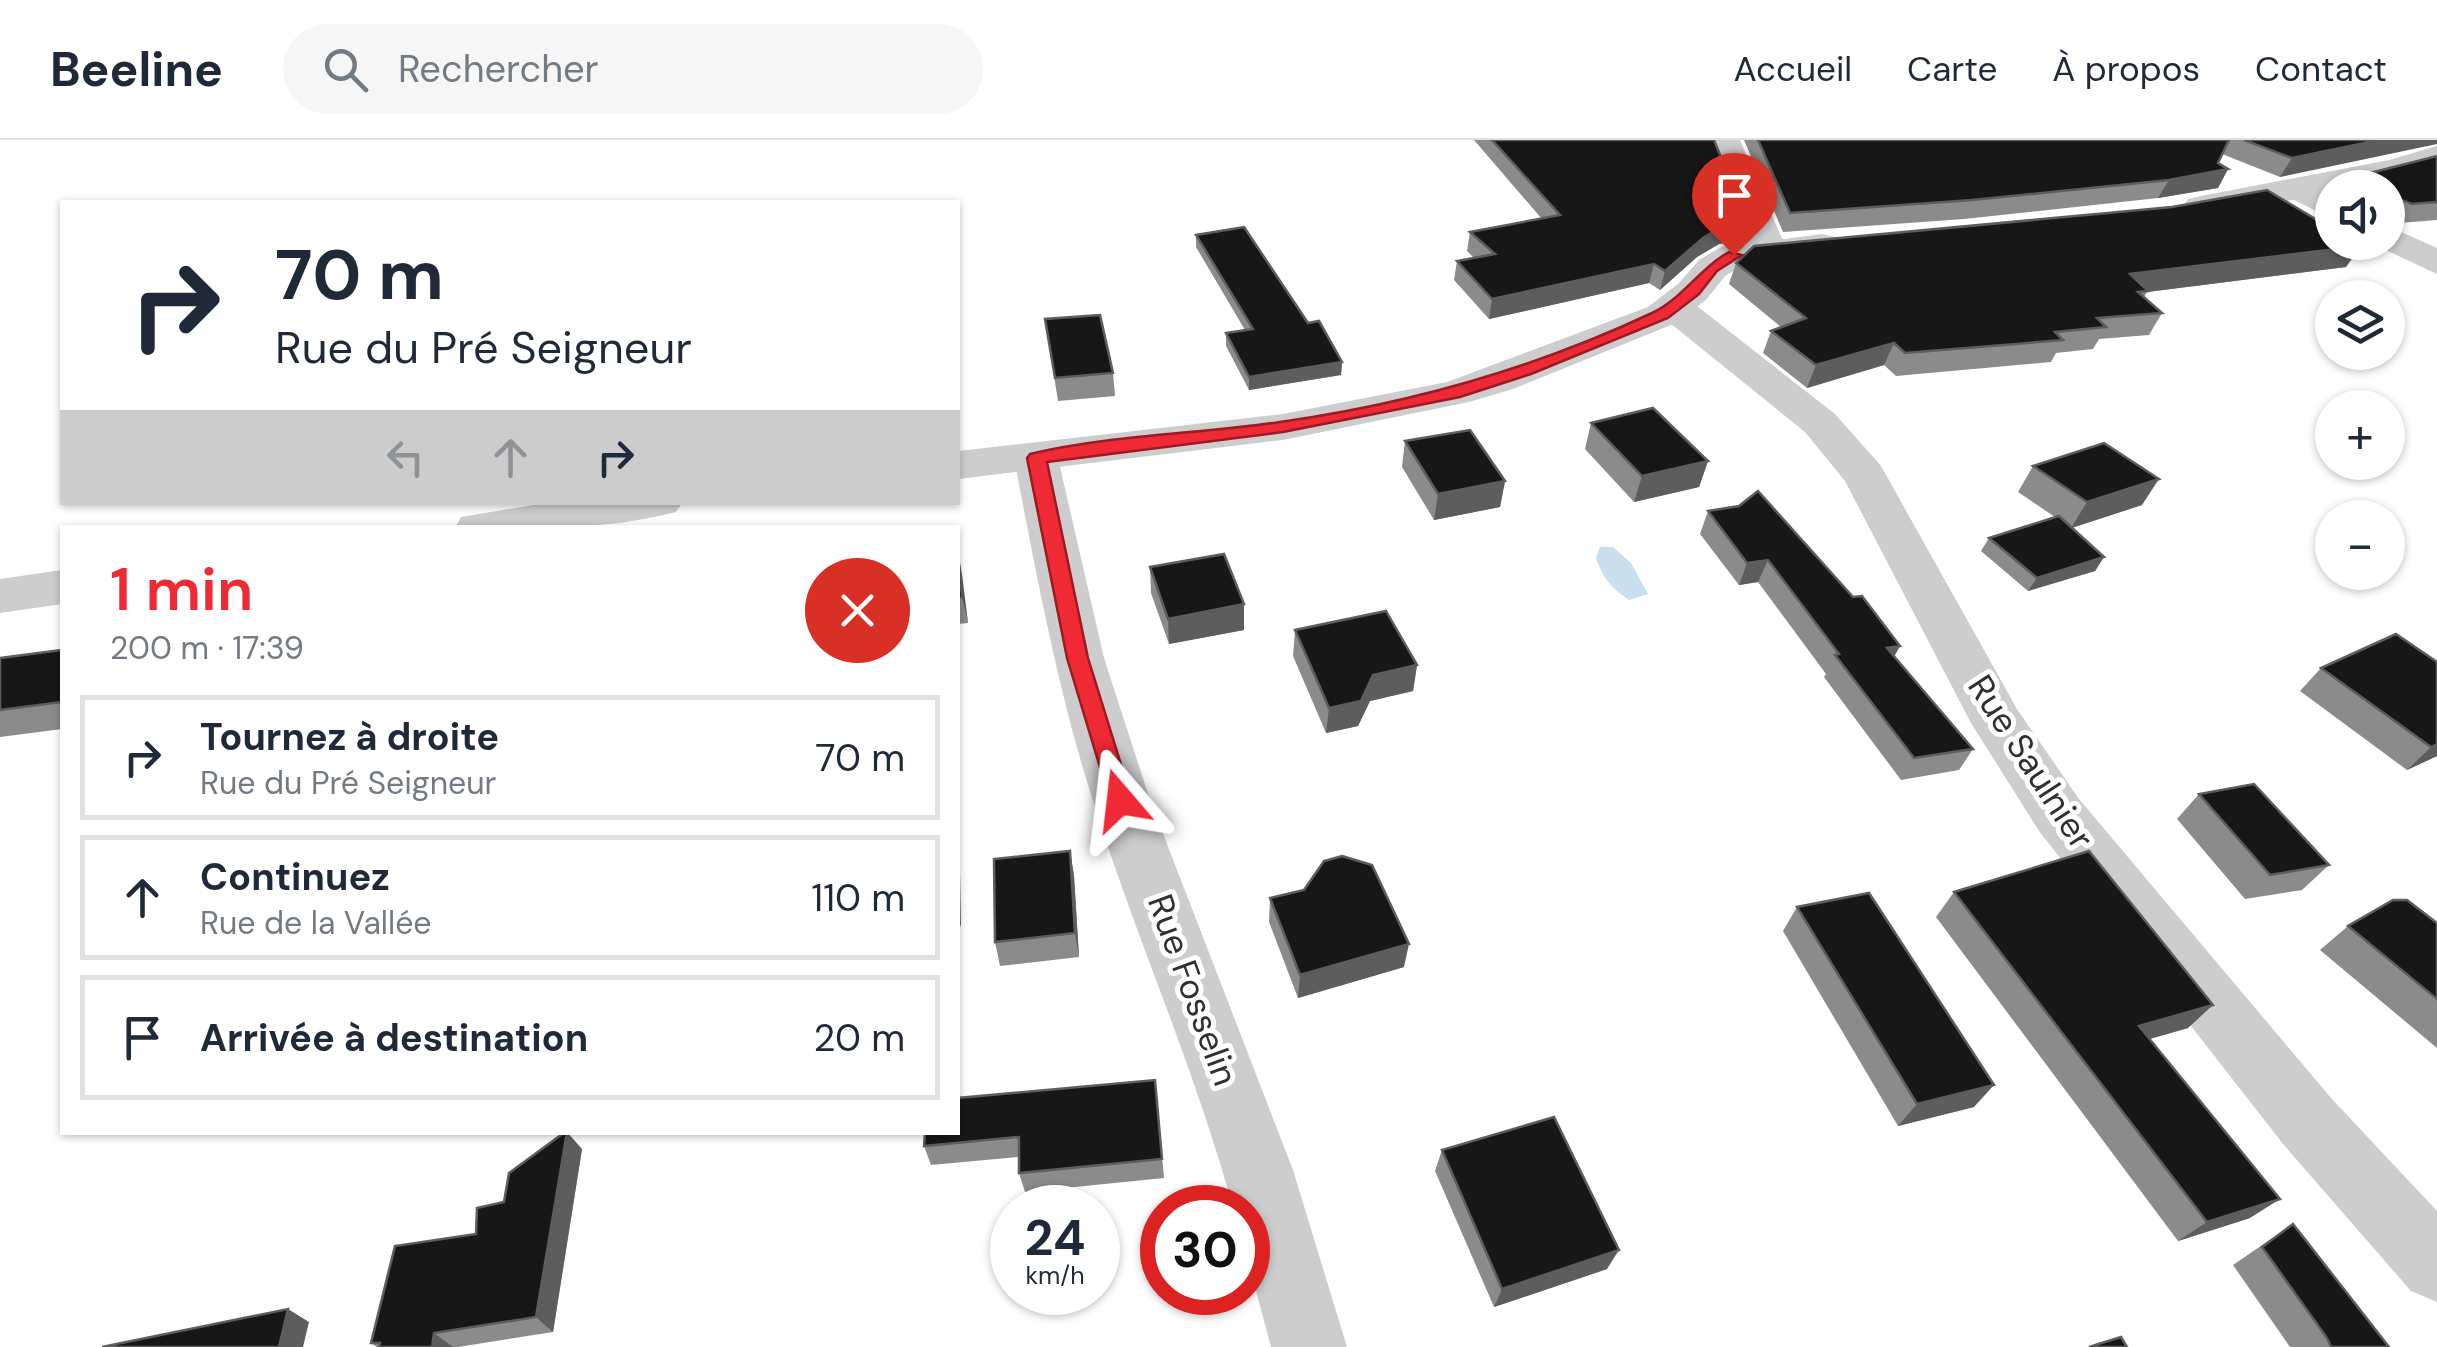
<!DOCTYPE html>
<html lang="fr">
<meta charset="utf-8">
<style>
:root{--surface:#fff;--page:#f6f6f7;--text:#1f2937;--muted:#747a83;--line:#e0e1e3;--accent:#ef2a35}
body{margin:0;font-family:"DM Sans",sans-serif;background:var(--page);color:var(--text);height:100vh;display:flex;flex-direction:column;font-size:38px;white-space:nowrap}
*{box-sizing:border-box;margin:0}
p{font-size:32px;color:var(--muted)}
.icon{flex:none;width:55px;height:55px;fill:none;stroke:currentColor;stroke-width:2;stroke-linecap:round;stroke-linejoin:round}
.map{position:relative;flex:1;overflow:hidden}
.drawer{position:absolute;left:60px;top:385px;width:900px;height:610px;display:flex;flex-direction:column;background:var(--surface);border-radius:0px;box-shadow:0 2px 8px #0004}
.drawer>*{flex:none}
.banner{position:absolute;left:60px;top:60px;width:900px;height:305px;border-radius:0px;box-shadow:0 2px 8px #0004;background:#fff;color:var(--text);overflow:hidden}
.fabs{position:absolute;left:2315px;top:30px;display:grid;gap:20px}
.fabs a{display:grid;place-items:center;width:90px;height:90px;border-radius:50%;background:var(--surface);box-shadow:0 2px 8px #0004;font-size:50px}
.speed{position:absolute;left:990px;top:1045px;display:flex;gap:20px;font-size:50px;font-weight:700;text-align:center}
.speed>*{display:grid;place-content:center;width:130px;height:130px;border-radius:50%;background:var(--surface);box-shadow:0 2px 8px #0004;line-height:1}
.speed small{font-size:25px;font-weight:400}
.speed .limit{border:15px solid #d22;background:#fff;color:#111}
.pin{position:absolute;display:grid;place-items:center;width:85px;height:85px;color:#fff;margin:-102px -42px;border-radius:50% 50% 50% 0;rotate:-45deg;box-shadow:0 0 10px #0007}
.pin .icon{rotate:45deg}
.me{position:absolute;width:110px;margin:-55px;rotate:343deg;stroke-linejoin:round;filter:drop-shadow(0 0 8px #0008)}
.turn{display:flex;align-items:center;gap:35px;height:210px;padding:0 50px;font-size:45px}
.turn .icon{width:130px;height:130px;stroke-width:2.5}
.turn b{display:block;font-size:70px;line-height:85px}
.lanes{display:flex;align-items:center;height:95px;padding:0 50px;background:#0003;justify-content:center;gap:50px;direction:ltr}
.lanes .off{opacity:.35}
.round{display:grid;place-items:center;flex:none;width:105px;height:105px;border-radius:52px;background:var(--page)}
.head{display:flex;align-items:center;justify-content:space-between;height:170px;padding:0 50px}
h1{font-size:60px;font-weight:600;line-height:75px;color:var(--accent)}
ul{padding:0;list-style:none}
li{display:flex;align-items:center;gap:30px;height:125px;margin:0 20px 15px;padding:0 30px;border:5px solid var(--line);border-radius:0px}
li div{flex:1}
li b{display:block;font-size:38px}
li em{font-style:normal}
header{display:flex;align-items:center;gap:60px;box-sizing:border-box;height:140px;padding:0 50px;background:var(--surface);border-bottom:2px solid var(--line)}
header strong{font-size:48px}
nav{display:flex;gap:55px;margin-inline-start:auto;font-size:35px}
.search{width:700px;height:90px;background:var(--page);display:flex;align-items:center;gap:25px;box-sizing:border-box;padding:0 35px;border-radius:55px;color:var(--muted);font-size:38px}
.map>svg:first-child{display:block}
.water{fill:#c9dfee}
.lines{fill:none;stroke-linecap:round;stroke-linejoin:round}
.minor{fill:#cdcdcd;fill-rule:evenodd}
.tertiary{fill:#cdcdcd;fill-rule:evenodd}
.wall{fill:#8b8b8b}
.shaded-wall{fill:#5d5d5d}
.building{fill:#171717;stroke:#5d5d5d;stroke-width:2.5}
.route{fill:#ef2a35;stroke:#9b1b22;stroke-width:2.5}
.labels{text-anchor:middle;dominant-baseline:central;stroke-width:10;stroke-linejoin:round;paint-order:stroke}
.street-label{font-size:35px;fill:#303030;stroke:#fff}
</style>
<header>
<strong>Beeline</strong>
<div class="search"><svg class="icon" aria-label="search" viewBox="0 0 24 24"><circle cx="10" cy="10" r="6"/><path d="M15 15l6 6"/></svg>Rechercher</div>
<nav><a>Accueil</a><a>Carte</a><a>À propos</a><a>Contact</a></nav>
</header>
<div class="map">
<svg width="2437" height="1207" viewBox="0 0 2437 1207">
<rect width="100%" height="100%" fill="#fff"/>
<path class="water" d="M1600,407h13l18,16 17,31 -19,6c-18,-12 -26,-22 -33,-42z"/>
<g class="lines">
<g class="minor">
<polygon points="1706,0 1740,0 1786,108 1780,116 1767,119 1754,116 1748,108"/>
<polygon points="2298,39 2332,54 2332,79 2286,56 2281,49 2286,42"/>
<polygon points="2388,86 2437,108 2437,134 2375,105 2388,102"/>
<polygon points="1674,155 1688,159 1835,274 1881,326 2017,569 2079,659 2331,958 2437,1071 2437,1162 2411,1151 2283,1004 2039,691 1971,583 1845,341 1805,292 1660,175 1654,167 1660,159"/>
<path d="M1036,304l16,4 6,10 46,200 46,142 143,370 54,177h-76l-23,-86v-53h-15c-38,-140 -98,-272 -141,-410 -35,-111 -56,-225 -78,-340l6,-10z"/>
</g>
<g class="tertiary">
<polygon points="2437,6 2437,27 2354,48 2332,48 2332,52 2201,78 2188,75 2183,67 2188,59 2201,56 2389,20"/>
<polygon points="1822,94 1835,97 1841,105 1835,113 1744,125 1725,136 1707,159 1676,183 1513,249 1469,262 1283,300 958,339 958,311 1283,274 1447,242 1648,167 1679,143 1699,120 1721,107"/>
<path d="M551,362h132l-7,10c-72,19 -147,16 -221,16l6,-11z"/>
<polygon points="62,430 62,464 0,473 0,439"/>
</g>
</g>
<g class="wall">
<polygon points="1474,0 1714,0 1740,99 1719,104 1697,117 1660,150 1649,143 1489,179 1454,140 1457,121 1474,118 1467,111 1470,92 1542,79"/>
<polygon points="1744,0 2437,0 2280,37 2222,14 2218,23 2228,29 2218,48 2158,58 1964,79 1783,92"/>
<polygon points="2437,16 2437,80 2399,83 2388,79 2388,48 2339,48 2348,33 2370,33"/>
<polygon points="1196,95 1308,183 1342,222 1341,235 1249,250 1226,206 1226,193 1245,190 1196,107"/>
<polygon points="1736,123 2346,127 2147,152 2144,157 2162,173 2149,195 2099,199 2093,209 2056,213 2051,222 1896,236 1884,225 1807,248 1763,213 1771,191 1781,187 1729,144"/>
<polygon points="1045,179 1113,233 1115,256 1058,261"/>
<polygon points="1591,283 1708,321 1699,347 1634,362 1585,309"/>
<polygon points="1405,301 1505,341 1500,367 1434,380 1402,327"/>
<polygon points="2033,326 2142,365 2072,388 2104,417 2095,431 2028,451 1981,411 1989,398 2055,377 2018,352"/>
<polygon points="1708,371 1894,516 1973,609 1959,630 1901,640 1824,537 1826,534 1758,442 1739,445 1700,394"/>
<polygon points="958,412 968,483 958,484"/>
<polygon points="1150,427 1244,464 1244,490 1169,504 1151,453"/>
<polygon points="1295,490 1417,525 1413,551 1370,561 1358,586 1326,593 1293,516"/>
<polygon points="2396,494 2437,616 2407,630 2300,551 2321,528"/>
<polygon points="62,510 62,589 0,597 0,518"/>
<polygon points="2199,654 2329,725 2302,750 2245,759 2177,679"/>
<polygon points="1070,711 1074,736 1079,817 1000,826 995,802"/>
<polygon points="1304,750 1404,827 1298,858 1269,782 1270,758"/>
<polygon points="1954,752 2188,888 2149,899 2250,1078 2178,1101 1936,777"/>
<polygon points="1797,767 1974,967 1898,986 1783,791"/>
<polygon points="2437,783 2437,908 2320,810 2348,786"/>
<polygon points="1155,940 1164,1038 1025,1052 1019,1033 1019,1017 931,1025 924,1006"/>
<polygon points="582,1009 553,1192 458,1207 377,1207 371,1203 476,1094 504,1062"/>
<polygon points="1442,1010 1607,1129 1494,1167 1435,1031"/>
<polygon points="2293,1084 2389,1207 2290,1207 2233,1125"/>
</g>
<g class="shaded-wall">
<polygon points="2379,0 2437,0 2437,4 2280,37 2292,18"/>
<polygon points="2228,29 2218,48 2158,58 2169,40"/>
<polygon points="1746,80 1740,99 1719,104 1697,117 1660,150 1665,131 1703,98 1725,85"/>
<polygon points="2361,106 2346,127 2147,152 2130,134"/>
<polygon points="1654,124 1649,143 1489,179 1492,159"/>
<polygon points="1894,203 1884,225 1807,248 1816,225"/>
<polygon points="1342,222 1341,235 1249,250 1249,237"/>
<polygon points="1708,321 1699,347 1634,362 1642,336"/>
<polygon points="2159,339 2142,365 2071,388 2087,362"/>
<polygon points="1505,341 1500,367 1434,380 1438,354"/>
<polygon points="958,412 962,434 968,483 962,457"/>
<polygon points="2104,417 2095,431 2028,451 2037,438"/>
<polygon points="1768,420 1758,442 1739,445 1747,423"/>
<polygon points="1244,464 1244,490 1169,504 1168,479"/>
<polygon points="1900,506 1888,528 1887,508"/>
<polygon points="1417,525 1413,551 1370,561 1358,586 1326,593 1329,568 1373,535"/>
<polygon points="2437,604 2437,616 2407,630 2431,607"/>
<polygon points="1070,711 1074,736 1079,817 1075,793"/>
<polygon points="958,722 960,731 961,788 958,776"/>
<polygon points="1409,804 1404,827 1298,858 1300,835"/>
<polygon points="2213,865 2188,888 2115,909 2139,886"/>
<polygon points="1994,945 1974,967 1898,986 1917,964"/>
<polygon points="567,992 582,1009 553,1192 536,1177"/>
<polygon points="2280,1059 2250,1078 2178,1101 2207,1082"/>
<polygon points="1619,1110 1607,1129 1494,1167 1502,1149"/>
<polygon points="288,1169 309,1182 303,1207 279,1207"/>
<polygon points="434,1193 453,1207 432,1207"/>
</g>
<g class="building">
<polygon points="1492,0 1714,0 1746,80 1725,85 1703,98 1665,131 1654,124 1492,159 1457,121 1495,114 1470,92 1560,75"/>
<polygon points="1758,0 2229,0 2218,23 2228,29 2169,40 1972,60 1790,73"/>
<polygon points="2244,0 2379,0 2292,18"/>
<polygon points="2437,16 2437,62 2412,64 2388,55 2388,48 2369,48 2348,40 2348,33 2370,33"/>
<polygon points="2267,50 2332,89 2332,102 2355,102 2361,106 2130,134 2148,151 2138,152 2162,173 2097,178 2106,187 2055,192 2063,200 1905,213 1894,203 1816,225 1771,191 1806,178 1736,123 1754,106 2172,67"/>
<polygon points="1244,87 1308,183 1319,181 1342,222 1249,237 1226,193 1253,189 1196,95"/>
<polygon points="1100,175 1113,233 1055,238 1045,179"/>
<polygon points="1653,268 1708,321 1642,336 1591,283"/>
<polygon points="1470,290 1505,341 1438,354 1405,301"/>
<polygon points="2104,303 2159,339 2087,362 2033,326"/>
<polygon points="1758,351 1853,457 1862,456 1900,506 1887,508 1973,609 1914,618 1835,515 1839,514 1768,420 1747,423 1708,371 1739,366"/>
<polygon points="2059,376 2104,417 2037,438 1989,398"/>
<polygon points="1224,414 1244,464 1168,479 1150,427"/>
<polygon points="958,415 962,457 958,458"/>
<polygon points="1386,471 1417,525 1373,535 1361,561 1329,568 1295,490"/>
<polygon points="2396,494 2437,522 2437,604 2431,607 2321,528"/>
<polygon points="62,510 62,562 0,570 0,518"/>
<polygon points="2254,644 2329,725 2270,735 2199,654"/>
<polygon points="1070,711 1075,793 995,802 994,719"/>
<polygon points="2089,711 2213,865 2139,886 2280,1059 2207,1082 1954,752"/>
<polygon points="1342,716 1372,725 1409,804 1300,835 1270,758 1304,750 1324,721"/>
<polygon points="1869,753 1994,945 1917,964 1797,767"/>
<polygon points="2393,760 2407,760 2437,783 2437,859 2348,786"/>
<polygon points="1155,940 1162,1019 1019,1033 1019,997 924,1006 925,992 958,992 958,958"/>
<polygon points="1554,977 1619,1110 1502,1149 1442,1010"/>
<polygon points="565,992 567,992 536,1177 434,1193 432,1207 379,1207 380,1203 371,1203 395,1106 476,1094 477,1068 504,1062 509,1033"/>
<polygon points="2293,1084 2389,1207 2331,1207 2327,1198 2262,1107"/>
<polygon points="288,1169 279,1207 102,1207"/>
<polygon points="2121,1197 2127,1207 2089,1207"/>
</g>
<path class="route" d="M1729,112l13,3 -25,16 -18,23 -31,24 -137,56 -71,23 -177,35 -236,30 41,196 44,142 -3,7h-17l-45,-149 -40,-200 3,-4c78,-19 169,-20 250,-32 128,-18 255,-54 372,-109 30,-14 48,-45 77,-61z"/>
<g class="labels">
<g class="street-label">
<text transform="translate(2031 622) rotate(57)">Rue Saulnier</text>
<text transform="translate(1193 850) rotate(70)">Rue Fosselin</text>
</g>
</g>
</svg>
<div class="fabs">
<a><svg class="icon" aria-label="sound" viewBox="0 0 24 24"><path d="M4 9h4l5-4v14l-5-4H4zM17 9q2 3 0 6"/></svg></a>
<a><svg class="icon" aria-label="layers" viewBox="0 0 24 24"><path d="M12 4l9 5-9 5-9-5zM3 14l9 5 9-5"/></svg></a>
<a>+</a>
<a>−</a>
</div>
<div class="speed"><div>24<small>km/h</small></div><div class="limit">30</div></div>
<div class="pin" style="left:1734px;top:115px;background:#d93025"><svg class="icon" aria-label="arrive" viewBox="0 0 24 24"><path d="M6 21V4h12l-3 4 3 4H6"/></svg></div>
<svg class="me" style="left:1120px;top:660px" viewBox="-20 -20 40 40"><path d="M0-17L14 15 0 8-14 15z" fill="#ef2a35" stroke="#fff" stroke-width="4"/></svg>
<div class="banner">
<div class="turn"><svg class="icon" aria-label="right" viewBox="0 0 24 24"><path d="M7 20v-9h11M14 6l5 5-5 5"/></svg><div><b>70 m</b>Rue du Pré Seigneur</div></div>
<div class="lanes"><svg class="icon off" aria-label="left" viewBox="0 0 24 24"><path d="M17 20v-9H6M10 6l-5 5 5 5"/></svg><svg class="icon off" aria-label="ahead" viewBox="0 0 24 24"><path d="M12 20V5M6 11l6-6 6 6"/></svg><svg class="icon" aria-label="right" viewBox="0 0 24 24"><path d="M7 20v-9h11M14 6l5 5-5 5"/></svg></div>
</div>
<section class="drawer">
<div class="head"><div><h1>1 min</h1><p>200 m · 17:39</p></div><a class="round" style="background:#d93025;color:#fff"><svg class="icon" aria-label="close" viewBox="0 0 24 24"><path d="M6 6l12 12M18 6L6 18"/></svg></a></div>
<ul>
<li><svg class="icon" aria-label="right" viewBox="0 0 24 24"><path d="M7 20v-9h11M14 6l5 5-5 5"/></svg><div><b>Tournez à droite</b><p>Rue du Pré Seigneur</p></div><em>70 m</em></li>
<li><svg class="icon" aria-label="ahead" viewBox="0 0 24 24"><path d="M12 20V5M6 11l6-6 6 6"/></svg><div><b>Continuez</b><p>Rue de la Vallée</p></div><em>110 m</em></li>
<li><svg class="icon" aria-label="arrive" viewBox="0 0 24 24"><path d="M6 21V4h12l-3 4 3 4H6"/></svg><div><b>Arrivée à destination</b></div><em>20 m</em></li>
</ul>
</section>
</div>
